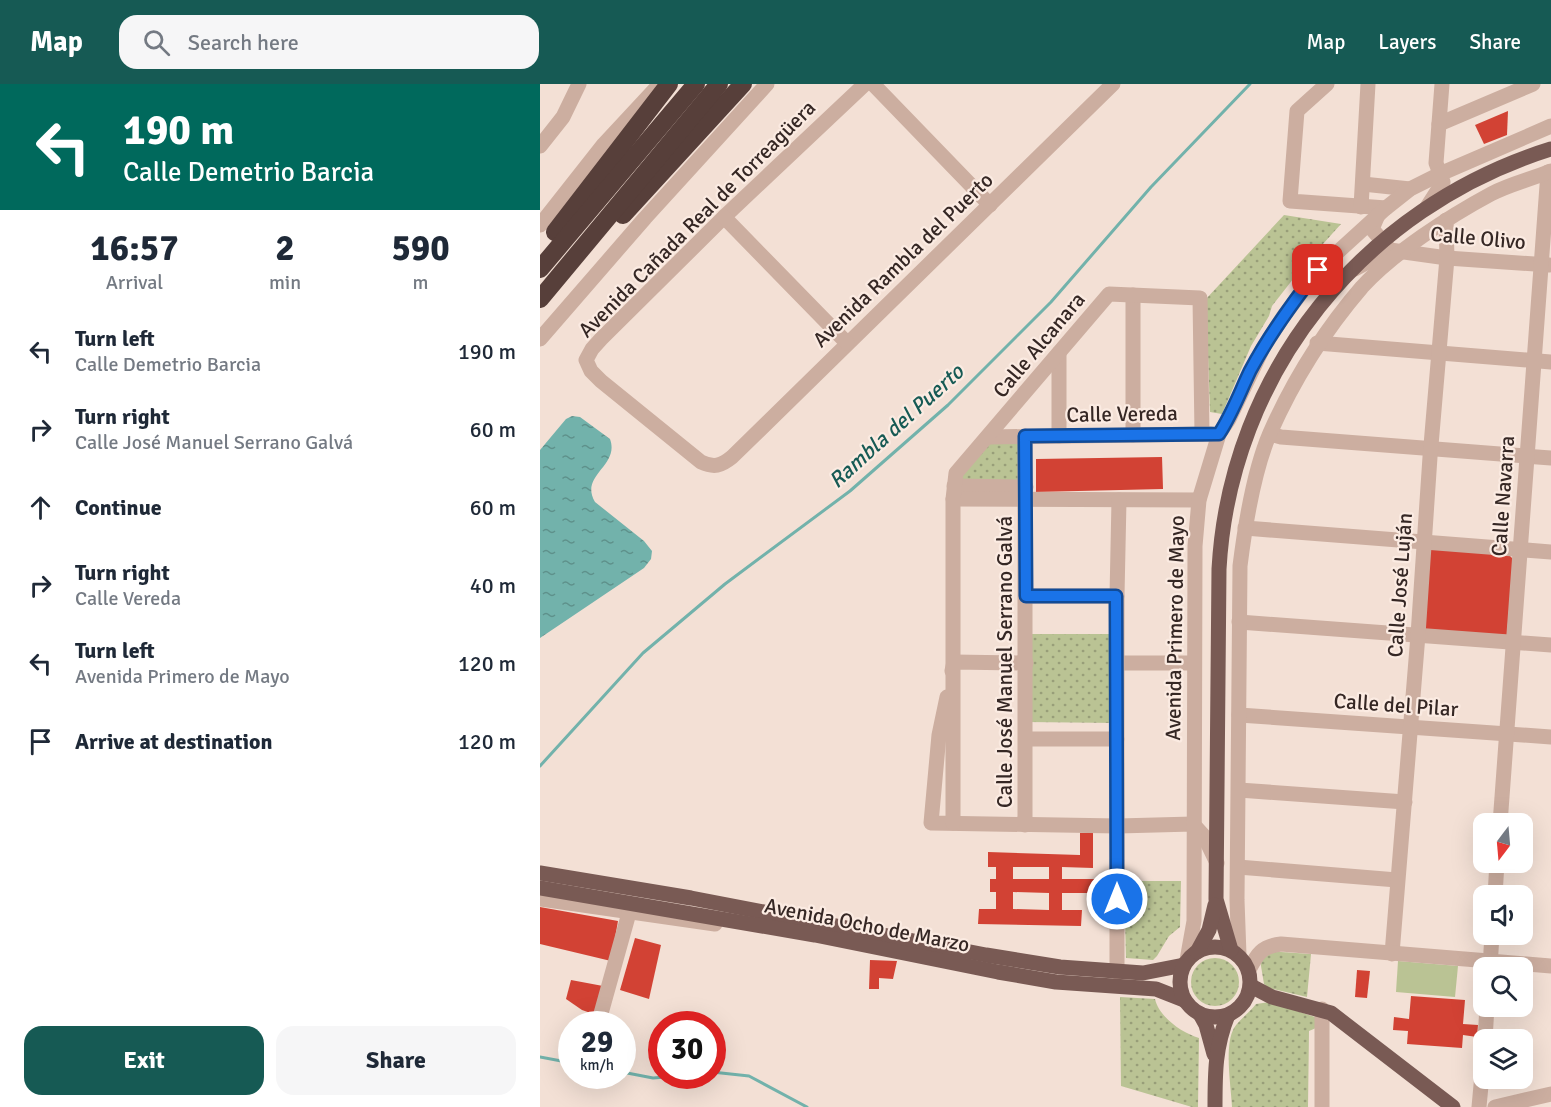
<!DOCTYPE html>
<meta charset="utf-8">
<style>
:root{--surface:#fff;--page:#f6f6f7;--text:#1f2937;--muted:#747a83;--accent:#165a54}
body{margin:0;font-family:Signika,sans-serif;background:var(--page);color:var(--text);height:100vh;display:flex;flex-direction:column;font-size:22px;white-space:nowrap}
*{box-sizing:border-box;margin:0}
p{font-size:20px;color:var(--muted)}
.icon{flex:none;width:33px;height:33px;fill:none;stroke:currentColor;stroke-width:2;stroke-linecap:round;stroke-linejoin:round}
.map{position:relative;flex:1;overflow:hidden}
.drawer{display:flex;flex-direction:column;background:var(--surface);width:540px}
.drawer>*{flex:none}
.guide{background:#00695c;color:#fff;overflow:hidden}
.needle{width:39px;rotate:196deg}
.buttons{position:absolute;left:933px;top:729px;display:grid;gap:12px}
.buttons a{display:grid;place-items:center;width:60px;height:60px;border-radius:12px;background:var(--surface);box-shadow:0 6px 24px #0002;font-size:30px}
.speed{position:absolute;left:18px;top:927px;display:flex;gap:12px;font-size:30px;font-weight:700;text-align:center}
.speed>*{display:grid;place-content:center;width:78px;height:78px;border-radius:50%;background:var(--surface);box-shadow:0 6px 24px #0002;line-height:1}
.speed small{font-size:15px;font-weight:400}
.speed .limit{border:9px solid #d22;background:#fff;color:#111}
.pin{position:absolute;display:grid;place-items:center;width:51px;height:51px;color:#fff;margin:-26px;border-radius:12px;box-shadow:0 3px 9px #0006}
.me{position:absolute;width:66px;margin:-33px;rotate:0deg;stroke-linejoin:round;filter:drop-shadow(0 0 4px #0008)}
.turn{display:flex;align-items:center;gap:21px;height:126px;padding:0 24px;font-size:27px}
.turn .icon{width:78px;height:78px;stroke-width:2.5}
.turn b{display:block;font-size:42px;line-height:51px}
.eta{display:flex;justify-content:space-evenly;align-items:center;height:102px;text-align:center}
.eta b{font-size:36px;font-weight:700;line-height:42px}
.action{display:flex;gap:12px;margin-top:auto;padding:12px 24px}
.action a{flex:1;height:69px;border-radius:18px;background:var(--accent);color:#fff;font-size:24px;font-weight:700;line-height:69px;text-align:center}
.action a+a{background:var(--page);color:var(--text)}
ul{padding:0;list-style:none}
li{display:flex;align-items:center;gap:18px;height:78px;padding:0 24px}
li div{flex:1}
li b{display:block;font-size:22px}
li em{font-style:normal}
header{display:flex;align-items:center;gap:36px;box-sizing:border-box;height:84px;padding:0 30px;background:var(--accent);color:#fff}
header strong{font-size:28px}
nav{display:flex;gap:33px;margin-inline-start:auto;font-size:21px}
.search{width:420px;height:54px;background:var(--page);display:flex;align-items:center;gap:15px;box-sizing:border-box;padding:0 21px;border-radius:18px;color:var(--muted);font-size:22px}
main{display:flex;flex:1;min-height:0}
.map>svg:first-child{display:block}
.green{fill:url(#green-dots)}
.pitch{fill:#bac394}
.water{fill:url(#water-ripples)}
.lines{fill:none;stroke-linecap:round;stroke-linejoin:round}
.stream{stroke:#72b2ab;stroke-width:3}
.building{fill:#d24234;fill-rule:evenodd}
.minor{stroke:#ccaea0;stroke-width:15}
.major{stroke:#795a54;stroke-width:15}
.highway{stroke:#573f3a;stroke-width:18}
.route-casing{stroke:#114b97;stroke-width:15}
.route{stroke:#1a73e8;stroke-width:10}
.labels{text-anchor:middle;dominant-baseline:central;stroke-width:4.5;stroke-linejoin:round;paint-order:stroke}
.street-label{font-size:21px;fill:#352724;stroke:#fbebe2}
.water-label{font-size:22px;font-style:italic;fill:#165a54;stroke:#fbebe2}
</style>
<header>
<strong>Map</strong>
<div class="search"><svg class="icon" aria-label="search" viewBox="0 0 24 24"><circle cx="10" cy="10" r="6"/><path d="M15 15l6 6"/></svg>Search here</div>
<nav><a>Map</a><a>Layers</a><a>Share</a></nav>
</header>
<main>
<section class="drawer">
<div class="guide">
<div class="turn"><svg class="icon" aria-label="left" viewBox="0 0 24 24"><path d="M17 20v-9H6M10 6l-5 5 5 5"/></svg><div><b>190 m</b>Calle Demetrio Barcia</div></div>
</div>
<div class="eta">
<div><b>16:57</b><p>Arrival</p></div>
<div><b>2</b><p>min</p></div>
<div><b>590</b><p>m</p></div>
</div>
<ul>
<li><svg class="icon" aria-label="left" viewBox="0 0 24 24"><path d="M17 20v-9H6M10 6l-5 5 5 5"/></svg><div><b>Turn left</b><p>Calle Demetrio Barcia</p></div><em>190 m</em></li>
<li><svg class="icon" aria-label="right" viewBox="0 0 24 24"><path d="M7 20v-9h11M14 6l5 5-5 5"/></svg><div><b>Turn right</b><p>Calle José Manuel Serrano Galvá</p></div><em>60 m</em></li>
<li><svg class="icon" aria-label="ahead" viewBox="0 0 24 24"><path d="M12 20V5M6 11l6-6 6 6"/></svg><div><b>Continue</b></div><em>60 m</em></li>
<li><svg class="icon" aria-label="right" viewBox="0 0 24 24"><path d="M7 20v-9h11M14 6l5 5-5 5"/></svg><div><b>Turn right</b><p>Calle Vereda</p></div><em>40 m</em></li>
<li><svg class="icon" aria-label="left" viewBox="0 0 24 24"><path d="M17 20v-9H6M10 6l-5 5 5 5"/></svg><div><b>Turn left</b><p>Avenida Primero de Mayo</p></div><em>120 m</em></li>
<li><svg class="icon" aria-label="arrive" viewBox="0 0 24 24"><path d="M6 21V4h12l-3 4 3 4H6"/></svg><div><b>Arrive at destination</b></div><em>120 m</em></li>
</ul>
<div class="action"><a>Exit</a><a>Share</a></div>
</section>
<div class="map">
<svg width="1011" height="1023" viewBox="0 0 1011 1023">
<defs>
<pattern id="green-dots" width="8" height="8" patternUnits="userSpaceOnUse" patternTransform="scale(1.5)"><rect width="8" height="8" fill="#bac394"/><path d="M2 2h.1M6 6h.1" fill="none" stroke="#989e79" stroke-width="1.8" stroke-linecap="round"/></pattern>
<pattern id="water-ripples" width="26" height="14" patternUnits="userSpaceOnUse" patternTransform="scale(1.5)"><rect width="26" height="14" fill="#72b2ab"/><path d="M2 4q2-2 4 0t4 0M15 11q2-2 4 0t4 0" fill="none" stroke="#5e918b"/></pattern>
</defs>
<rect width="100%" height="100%" fill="#f3e0d5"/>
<g class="green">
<polygon points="744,131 801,140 764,181 732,222 729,232 711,262 682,330 670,328 666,215"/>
<polygon points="485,352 486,403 414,402 449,353"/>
<polygon points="486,550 577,550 577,639 486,638"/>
<polygon points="584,797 641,797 640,843 629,852 617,872 613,876 586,874"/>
<polygon points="726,867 771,870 767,913 729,904 724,900 720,876"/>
<circle cx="675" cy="898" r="24"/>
<path d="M580,913l35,2c4,18 27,34 44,39l-1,69h-6l-71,-21z"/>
<path d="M730,918l45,15 1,11 -7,3 -1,76h-76c-1,-21 -8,-61 2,-79 5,-8 16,-16 22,-24z"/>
</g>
<polygon class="pitch" points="858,877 918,882 915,913 856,908"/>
<path class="water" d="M32,332l8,1 30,22c10,27 -31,36 -15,63l49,39 8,10 -1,8 -7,9 -104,70v-188l26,-31z"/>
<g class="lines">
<g class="stream">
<polyline points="0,682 103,569 185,500 310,407 408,321 511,218 611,103 710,0"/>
<polyline points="0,973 32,979"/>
<polyline points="82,988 113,994 138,992"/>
<polyline points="172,988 209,992 267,1023"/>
</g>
</g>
<g class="building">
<polygon points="968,27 967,51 944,60 935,41"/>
<polygon points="622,373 623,405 496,408 496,375"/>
<polygon points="889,465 969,471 973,475 967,551 883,546"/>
<path d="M540,749h13v35l-31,-1v12h35l-1,14h-34v17h20l-1,16 -103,-2 1,-15h17v-17h-6v-13h6v-12h-8v-15l92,3zM473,783h36v12h-36zM473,808l36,1v17l-36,-1z"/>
<polygon points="0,823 78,837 71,877 0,860"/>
<polygon points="95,854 121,861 109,915 80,906"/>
<polygon points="330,876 357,877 353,895 339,894 339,905 329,905"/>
<polygon points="817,886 830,887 827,914 815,913"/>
<polygon points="31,896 63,902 56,931 42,926 26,915"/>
<polygon points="871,912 925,916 923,940 938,941 937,953 923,951 922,964 867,960 868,947 853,946 854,933 869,935"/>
</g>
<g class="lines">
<g class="minor">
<path d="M325,0l-141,133 -123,122 -9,10 -6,11 5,11 10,10 100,81c13,6 20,4 31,-5l381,-373"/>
<polyline points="333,0 450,121"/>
<polyline points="787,0 757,27 750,117 846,124"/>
<polyline points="899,40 993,0"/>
<polyline points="0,62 23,33 39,0"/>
<polyline points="823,100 870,105"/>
<polyline points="821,123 828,0"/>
<polyline points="887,123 903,98 896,79 902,0"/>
<polyline points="838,131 832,145 850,166 907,174 1009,181"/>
<polyline points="184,133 307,259"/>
<polyline points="0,141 64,60 118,2"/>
<polyline points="815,185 850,166"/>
<polyline points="593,211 593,351"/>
<polyline points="0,255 105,134 227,0"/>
<polyline points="777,259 1011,278"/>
<polyline points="730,350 741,353 1011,374"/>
<polyline points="519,352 519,269"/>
<polyline points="449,353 671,350"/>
<polyline points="414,402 486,403"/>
<polyline points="413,415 659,416"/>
<polyline points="705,444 1011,468"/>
<polyline points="486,512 577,512"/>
<polyline points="699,538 1011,561"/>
<polyline points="577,579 654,579"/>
<polyline points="412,587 414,578 486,579"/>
<polyline points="407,613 399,651 391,739 578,742 653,740 664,752 677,779"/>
<polyline points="699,631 1011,653"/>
<polyline points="486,655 577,655"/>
<polyline points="699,706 865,718"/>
<polyline points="413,739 413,415 416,389 569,210 660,214 662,350"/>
<polyline points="960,740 1008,88"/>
<polyline points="485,741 485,352"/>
<polyline points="698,783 857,796"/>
<polyline points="955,812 957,778"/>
<polyline points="0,815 175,840"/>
<polyline points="852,870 878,551 890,373 907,174 906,136"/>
<path d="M699,871l-2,-55 3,-334c5,-40 14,-96 30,-133 23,-52 55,-103 92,-146 32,-35 88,-71 129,-93 19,-10 41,-15 60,-23"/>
<polyline points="647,876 654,837 655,462 659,416 679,350 689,335 723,264 743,233 778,186 846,124 870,105 900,90 1011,42"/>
<polyline points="950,884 952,850"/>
<path d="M709,886c8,-16 13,-24 32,-26l270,22"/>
<polyline points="577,888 577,512 579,416"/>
<polyline points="60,933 89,829"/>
<polyline points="945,956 947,922"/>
<polyline points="782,1023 782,925"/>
<polyline points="939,1023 944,969"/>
<polyline points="955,1023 1011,1010"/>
</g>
<g class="major">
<polyline points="0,789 151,814 446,871 520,883 603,889 644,881"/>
<polyline points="0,804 275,851 458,888 516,898 616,905 644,916"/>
<circle cx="675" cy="898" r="35"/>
<path d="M691,866l-15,-51 3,-330c11,-197 145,-362 332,-420"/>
<polyline points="657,868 669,846 675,821"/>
<polyline points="711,902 732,913 791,929 913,1023"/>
<polyline points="660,930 666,941 674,970"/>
<path d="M675,1023c0,-34 0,-60 13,-92"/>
</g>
<g class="highway">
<polyline points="83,131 203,0"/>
<polyline points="15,148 129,0"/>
<polyline points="0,185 156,0"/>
<polyline points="0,215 179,0"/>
</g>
</g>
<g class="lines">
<g class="route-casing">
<path id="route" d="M577,815l-1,-303h-90l-1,-160 194,-2c13,-20 21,-42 31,-63 19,-36 43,-69 68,-101"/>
</g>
<use href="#route" class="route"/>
</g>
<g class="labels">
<g class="street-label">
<text transform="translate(157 135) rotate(-45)">Avenida Cañada Real de Torreagüera</text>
<text transform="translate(938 154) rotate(5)">Calle Olivo</text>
<text transform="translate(363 176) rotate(-44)">Avenida Rambla del Puerto</text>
<text transform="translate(499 261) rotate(-50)">Calle Alcanara</text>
<text transform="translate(582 330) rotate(-1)">Calle Vereda</text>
<text transform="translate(963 412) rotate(-86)">Calle Navarra</text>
<text transform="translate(860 501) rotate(-86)">Calle José Luján</text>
<text transform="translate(635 544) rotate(-89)">Avenida Primero de Mayo</text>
<text transform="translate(465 578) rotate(-90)">Calle José Manuel Serrano Galvá</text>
<text transform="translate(856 621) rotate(4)">Calle del Pilar</text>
<text transform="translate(327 841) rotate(11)">Avenida Ocho de Marzo</text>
</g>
<g class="water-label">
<text transform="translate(356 342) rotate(-42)">Rambla del Puerto</text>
</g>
</g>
</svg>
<div class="buttons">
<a><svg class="needle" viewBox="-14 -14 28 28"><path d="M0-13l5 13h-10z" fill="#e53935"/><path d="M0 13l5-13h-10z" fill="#747a83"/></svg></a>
<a><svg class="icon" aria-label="sound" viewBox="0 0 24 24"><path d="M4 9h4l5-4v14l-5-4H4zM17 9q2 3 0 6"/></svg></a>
<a><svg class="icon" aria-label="search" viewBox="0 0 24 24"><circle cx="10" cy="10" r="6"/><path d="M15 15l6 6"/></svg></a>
<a><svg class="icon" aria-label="layers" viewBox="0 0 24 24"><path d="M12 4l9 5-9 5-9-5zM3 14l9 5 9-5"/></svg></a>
</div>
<div class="speed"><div>29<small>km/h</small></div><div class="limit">30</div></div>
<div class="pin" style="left:778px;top:186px;background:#d93025"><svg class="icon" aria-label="arrive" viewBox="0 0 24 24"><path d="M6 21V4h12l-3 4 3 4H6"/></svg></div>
<svg class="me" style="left:577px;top:815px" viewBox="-20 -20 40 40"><circle r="17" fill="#1a73e8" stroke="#fff" stroke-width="3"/><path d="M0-11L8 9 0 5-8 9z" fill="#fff"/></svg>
</div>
</main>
